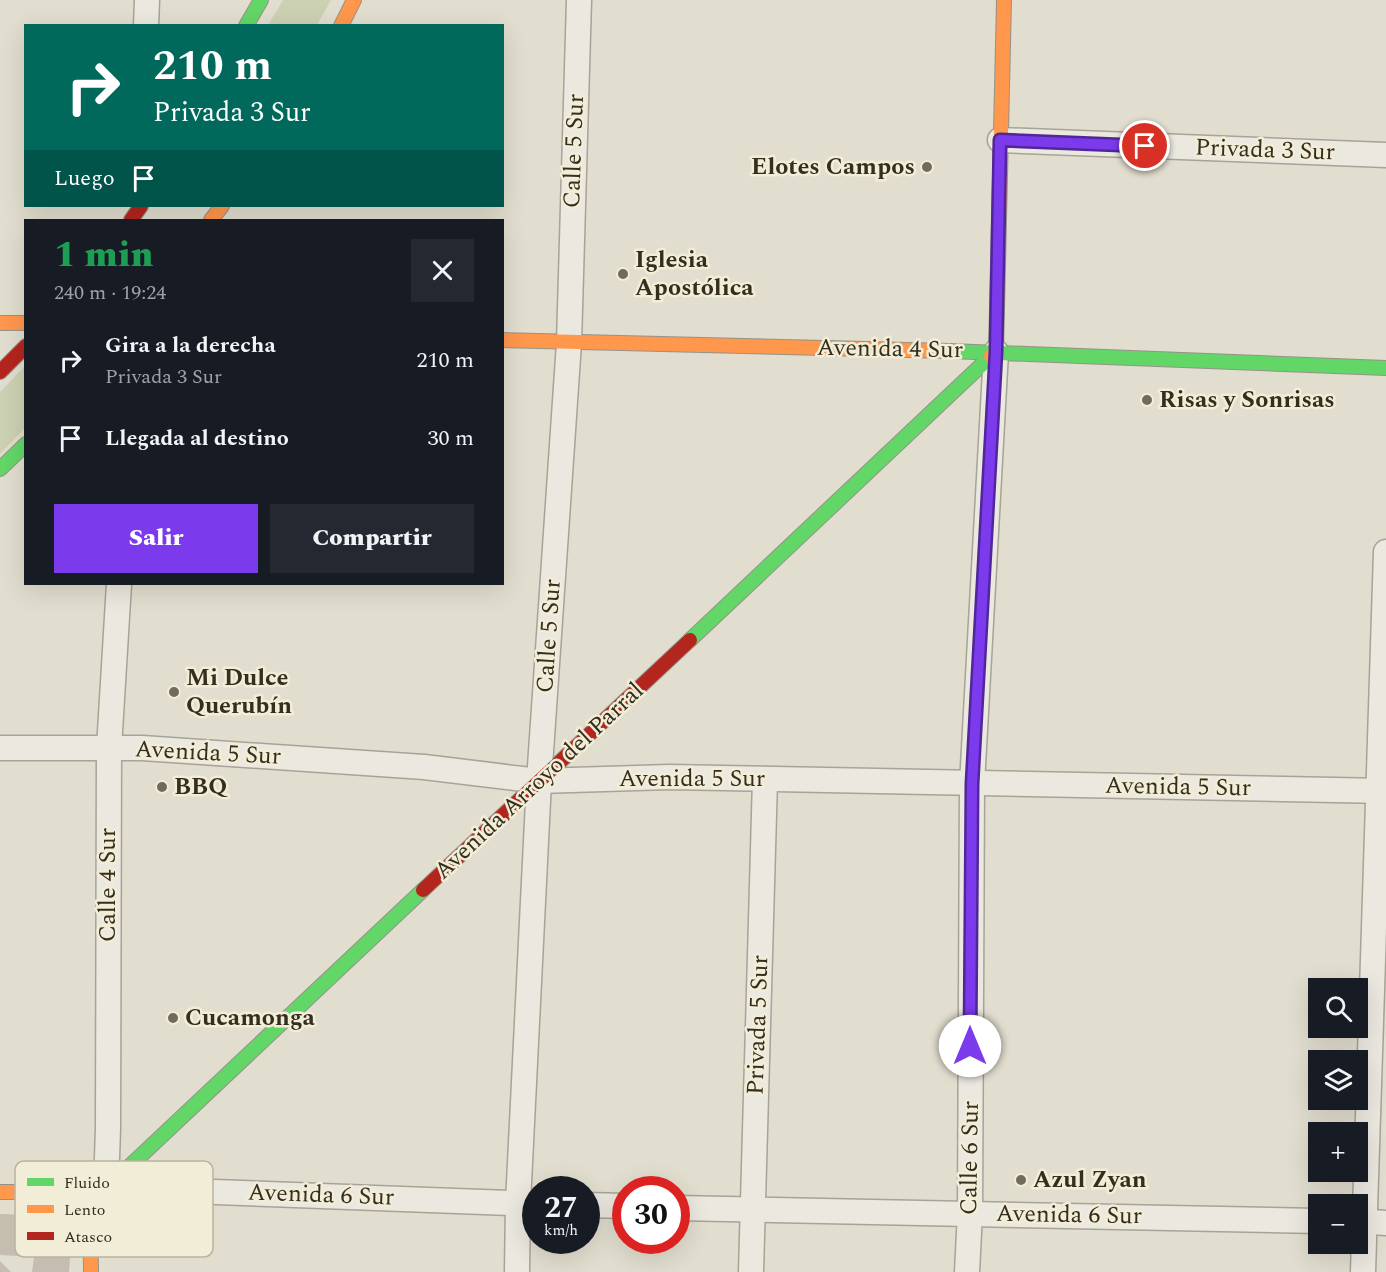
<!DOCTYPE html>
<html lang="es">
<meta charset="utf-8">
<style>
:root{--surface:#171b24;--page:#242831;--text:#f1f3f6;--muted:#9ea1a6;--accent:#7c3aed}
body{margin:0;font-family:Spectral,serif;background:var(--page);color:var(--text);height:100vh;display:flex;flex-direction:column;font-size:22px;white-space:nowrap}
*{box-sizing:border-box;margin:0}
p{font-size:20px;color:var(--muted)}
.icon{flex:none;width:33px;height:33px;fill:none;stroke:currentColor;stroke-width:2;stroke-linecap:round;stroke-linejoin:round}
.map{position:relative;flex:1;overflow:hidden}
.side{position:absolute;left:24px;top:219px;width:480px;height:366px;display:flex;flex-direction:column;background:var(--surface);border-radius:0px;box-shadow:0 6px 24px #0002}
.side>*{flex:none}
.banner{position:absolute;left:24px;top:24px;width:480px;height:183px;border-radius:0px;box-shadow:0 6px 24px #0002;background:#00695c;color:#fff;overflow:hidden}
.buttons{position:absolute;left:1308px;top:978px;display:grid;gap:12px}
.buttons a{display:grid;place-items:center;width:60px;height:60px;border-radius:0px;background:var(--surface);box-shadow:0 6px 24px #0002;font-size:30px}
.speed{position:absolute;left:522px;top:1176px;display:flex;gap:12px;font-size:30px;font-weight:700;text-align:center}
.speed>*{display:grid;place-content:center;width:78px;height:78px;border-radius:50%;background:var(--surface);box-shadow:0 6px 24px #0002;line-height:1}
.speed small{font-size:15px;font-weight:400}
.speed .limit{border:9px solid #d22;background:#fff;color:#111}
.pin{position:absolute;display:grid;place-items:center;width:51px;height:51px;color:#fff;margin:-26px;border:3px solid #fff;border-radius:50%;box-shadow:0 2px 6px #0007}
.me{position:absolute;width:66px;margin:-33px;rotate:0deg;stroke-linejoin:round;filter:drop-shadow(0 0 4px #0008)}
.turn{display:flex;align-items:center;gap:21px;height:126px;padding:0 30px;font-size:27px}
.turn .icon{width:78px;height:78px;stroke-width:2.5}
.turn b{display:block;font-size:42px;line-height:51px}
.then{display:flex;align-items:center;height:57px;padding:0 30px;background:#0003;gap:12px;font-size:22px}
.round{display:grid;place-items:center;flex:none;width:63px;height:63px;border-radius:0px;background:var(--page)}
.summary{display:flex;align-items:center;justify-content:space-between;height:102px;padding:0 30px}
h1{font-size:36px;font-weight:800;line-height:45px;color:#1e9e55}
.primary-button{display:flex;gap:12px;margin-top:auto;padding:12px 30px}
.primary-button a{flex:1;height:69px;border-radius:0px;background:var(--accent);color:#fff;font-size:24px;font-weight:800;line-height:69px;text-align:center}
.primary-button a+a{background:var(--page);color:var(--text)}
ul{padding:0;list-style:none}
li{display:flex;align-items:center;gap:18px;height:78px;padding:0 30px}
li div{flex:1}
li b{display:block;font-size:22px}
li em{font-style:normal}
.map>svg:first-child{display:block}
.green{fill:#cdd1b3}
.building{fill:#c5beb0}
.lines{fill:none;stroke-linecap:round;stroke-linejoin:round}
.street-casing{stroke:#a7a397;stroke-width:27}
.fast-casing{stroke:#969288;stroke-width:16}
.slow-casing{stroke:#969288;stroke-width:16}
.jam-casing{stroke:#969288;stroke-width:16}
.street{stroke:#eae8df;stroke-width:24}
.fast{stroke:#63d668;stroke-width:14}
.slow{stroke:#ff974d;stroke-width:14}
.jam{stroke:#b3261e;stroke-width:14}
.route-casing{stroke:#51269a;stroke-width:15}
.route{stroke:#7c3aed;stroke-width:10}
.poi-dot{fill:#716b5d;stroke:#f1edd6;stroke-width:2}
.labels{text-anchor:middle;dominant-baseline:central;stroke-width:5;stroke-linejoin:round;paint-order:stroke}
.street-label{font-size:24px;fill:#352d20;stroke:#f1edd6}
.poi-label{font-size:24px;font-weight:bold;fill:#352d20;stroke:#f1edd6;text-anchor:start}
.key{fill:#f1edd6;stroke:#b9b39f;stroke-width:1.5}
.key-label{font-size:16px;fill:#352d20}
</style>
<div class="map">
<svg width="1386" height="1272" viewBox="0 0 1386 1272">
<rect width="100%" height="100%" fill="#e1decf"/>
<g class="green">
<polygon points="283,0 331,0 317,25 268,25"/>
<polygon points="25,366 25,428 0,454 0,392"/>
</g>
<g class="building">
<polygon points="0,1214 30,1215 42,1219 53,1225 61,1235 67,1246 70,1258 69,1272 32,1272 34,1257 0,1255"/>
<polygon points="0,1261 11,1272 0,1272"/>
</g>
<g class="lines">
<g class="street-casing">
<g id="street">
<polyline points="146,26 147,0"/>
<polyline points="1000,140 1386,155"/>
<polyline points="119,584 109,748 108,1128 106,1188 536,1204"/>
<polyline points="0,748 142,748 424,767 539,781 669,777 1386,791"/>
<polyline points="586,1205 626,1206"/>
<polyline points="676,1208 1318,1221"/>
<polyline points="1358,1221 1386,1223"/>
<polyline points="517,1272 518,1203 539,781 569,343 579,0"/>
<polyline points="751,1272 765,779"/>
<polyline points="967,1272 970,1213 972,784 996,352"/>
<polyline points="1363,1272 1386,552"/>
</g>
</g>
<g class="fast-casing">
<g id="fast">
<polyline points="246,26 261,0"/>
<polyline points="950,351 1386,368"/>
<polyline points="0,469 26,444"/>
<polyline points="690,640 991,356"/>
<polyline points="82,1211 423,890"/>
</g>
</g>
<g class="slow-casing">
<g id="slow">
<polyline points="341,26 354,0"/>
<polyline points="211,220 222,206"/>
<polyline points="0,323 26,323"/>
<polyline points="502,340 950,351"/>
<polyline points="991,356 996,352 1004,0"/>
<path d="M0,1192c72,-1 91,2 91,80"/>
</g>
</g>
<g class="jam-casing">
<g id="jam">
<polyline points="131,220 141,206"/>
<polyline points="0,372 26,346"/>
<polyline points="423,890 690,640"/>
</g>
</g>
<use href="#street" class="street"/>
<use href="#fast" class="fast"/>
<use href="#slow" class="slow"/>
<use href="#jam" class="jam"/>
</g>
<g class="lines">
<g class="route-casing">
<polyline id="route" points="970,1046 972,784 996,352 1000,140 1145,146"/>
</g>
<use href="#route" class="route"/>
</g>
<g class="poi-dot">
<circle cx="927" cy="167" r="6"/>
<circle cx="623" cy="274" r="6"/>
<circle cx="1147" cy="400" r="6"/>
<circle cx="174" cy="692" r="6"/>
<circle cx="162" cy="787" r="6"/>
<circle cx="173" cy="1018" r="6"/>
<circle cx="1021" cy="1180" r="6"/>
</g>
<g class="labels">
<g class="street-label">
<text transform="translate(1265 150) rotate(2)">Privada 3 Sur</text>
<text transform="translate(574 151) rotate(-88)">Calle 5 Sur</text>
<text transform="translate(890 349) rotate(1)">Avenida 4 Sur</text>
<text transform="translate(549 636) rotate(-86)">Calle 5 Sur</text>
<text transform="translate(208 753) rotate(3)">Avenida 5 Sur</text>
<text x="692" y="779">Avenida 5 Sur</text>
<text transform="translate(539 781) rotate(-43)">Avenida Arroyo del Parral</text>
<text transform="translate(1178 787) rotate(1)">Avenida 5 Sur</text>
<text transform="translate(108 885) rotate(-90)">Calle 4 Sur</text>
<text transform="translate(758 1025) rotate(-88)">Privada 5 Sur</text>
<text transform="translate(970 1158) rotate(-89)">Calle 6 Sur</text>
<text transform="translate(321 1195) rotate(2)">Avenida 6 Sur</text>
<text transform="translate(1069 1215) rotate(1)">Avenida 6 Sur</text>
</g>
<g class="poi-label">
<text x="915" y="167" text-anchor="end">Elotes Campos</text>
<text x="635" y="260">Iglesia<tspan x="635" dy="28">Apostólica</tspan></text>
<text x="1159" y="400">Risas y Sonrisas</text>
<text x="186" y="678">Mi Dulce<tspan x="186" dy="28">Querubín</tspan></text>
<text x="174" y="787">BBQ</text>
<text x="185" y="1018">Cucamonga</text>
<text x="1033" y="1180">Azul Zyan</text>
</g>
</g>
<rect x="15" y="1161" width="198" height="96" rx="9" class="key"/>
<rect x="27" y="1178" width="27" height="8" fill="#63d668"/>
<rect x="27" y="1205" width="27" height="8" fill="#ff974d"/>
<rect x="27" y="1232" width="27" height="8" fill="#b3261e"/>
<g class="key-label">
<text x="64" y="1188">Fluido</text>
<text x="64" y="1215">Lento</text>
<text x="64" y="1242">Atasco</text>
</g>
</svg>
<div class="buttons">
<a><svg class="icon" aria-label="search" viewBox="0 0 24 24"><circle cx="10" cy="10" r="6"/><path d="M15 15l6 6"/></svg></a>
<a><svg class="icon" aria-label="layers" viewBox="0 0 24 24"><path d="M12 4l9 5-9 5-9-5zM3 14l9 5 9-5"/></svg></a>
<a>+</a>
<a>−</a>
</div>
<div class="speed"><div>27<small>km/h</small></div><div class="limit">30</div></div>
<div class="pin" style="left:1145px;top:146px;background:#d93025"><svg class="icon" aria-label="arrive" viewBox="0 0 24 24"><path d="M6 21V4h12l-3 4 3 4H6"/></svg></div>
<svg class="me" style="left:970px;top:1046px" viewBox="-20 -20 40 40"><circle r="19" fill="#fff"/><path d="M0-13L10 11 0 6-10 11z" fill="#7c3aed"/></svg>
<div class="banner">
<div class="turn"><svg class="icon" aria-label="right" viewBox="0 0 24 24"><path d="M7 20v-9h11M14 6l5 5-5 5"/></svg><div><b>210 m</b>Privada 3 Sur</div></div>
<div class="then">Luego<svg class="icon" aria-label="arrive" viewBox="0 0 24 24"><path d="M6 21V4h12l-3 4 3 4H6"/></svg></div>
</div>
<section class="side">
<div class="summary"><div><h1>1 min</h1><p>240 m · 19:24</p></div><a class="round"><svg class="icon" aria-label="close" viewBox="0 0 24 24"><path d="M6 6l12 12M18 6L6 18"/></svg></a></div>
<ul>
<li><svg class="icon" aria-label="right" viewBox="0 0 24 24"><path d="M7 20v-9h11M14 6l5 5-5 5"/></svg><div><b>Gira a la derecha</b><p>Privada 3 Sur</p></div><em>210 m</em></li>
<li><svg class="icon" aria-label="arrive" viewBox="0 0 24 24"><path d="M6 21V4h12l-3 4 3 4H6"/></svg><div><b>Llegada al destino</b></div><em>30 m</em></li>
</ul>
<div class="primary-button"><a>Salir</a><a>Compartir</a></div>
</section>
</div>
